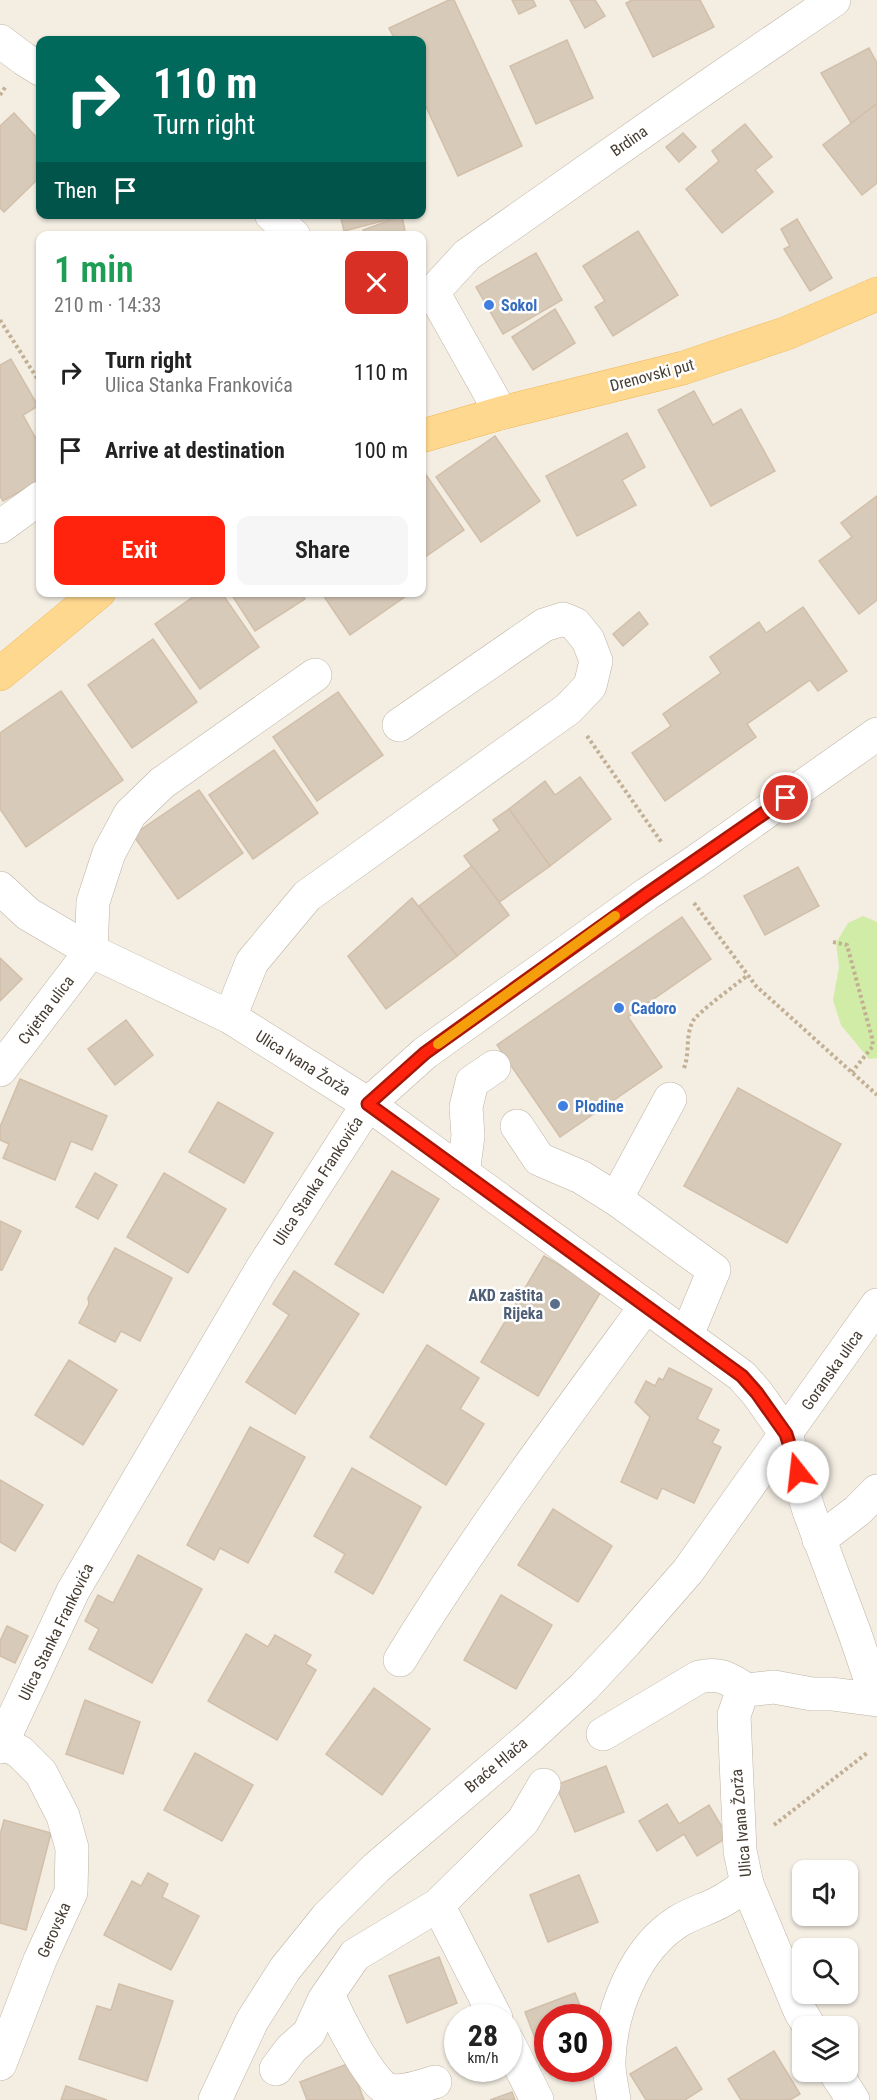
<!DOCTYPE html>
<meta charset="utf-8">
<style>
:root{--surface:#fff;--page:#f6f6f6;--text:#222;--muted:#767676;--accent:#ff230d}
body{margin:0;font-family:"Roboto Condensed",sans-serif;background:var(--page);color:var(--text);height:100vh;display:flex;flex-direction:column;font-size:22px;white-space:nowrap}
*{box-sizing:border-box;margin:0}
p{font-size:20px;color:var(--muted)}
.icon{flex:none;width:33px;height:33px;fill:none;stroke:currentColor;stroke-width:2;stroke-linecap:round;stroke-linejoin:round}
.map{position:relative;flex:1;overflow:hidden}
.drawer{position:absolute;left:36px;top:231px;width:390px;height:366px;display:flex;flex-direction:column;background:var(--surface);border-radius:12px;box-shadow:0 2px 4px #0004}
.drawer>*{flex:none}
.guide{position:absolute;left:36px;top:36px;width:390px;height:183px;border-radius:12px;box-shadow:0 2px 4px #0004;background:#00695c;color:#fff;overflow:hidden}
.buttons{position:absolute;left:792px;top:1860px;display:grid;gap:12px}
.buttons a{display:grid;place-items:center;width:66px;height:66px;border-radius:12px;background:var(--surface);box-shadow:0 2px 4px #0004;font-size:30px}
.speed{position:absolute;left:444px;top:2004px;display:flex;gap:12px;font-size:30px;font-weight:700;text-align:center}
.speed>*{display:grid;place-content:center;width:78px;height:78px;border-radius:50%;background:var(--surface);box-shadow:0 2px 4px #0004;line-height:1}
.speed small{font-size:15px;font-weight:400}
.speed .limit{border:9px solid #d22;background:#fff;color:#111}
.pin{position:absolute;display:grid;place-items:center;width:51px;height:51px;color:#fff;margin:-26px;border:3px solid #fff;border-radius:50%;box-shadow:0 2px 6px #0007}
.me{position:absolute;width:66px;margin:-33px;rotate:344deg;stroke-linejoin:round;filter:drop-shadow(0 0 4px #0008)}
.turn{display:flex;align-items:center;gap:21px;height:126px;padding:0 18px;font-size:27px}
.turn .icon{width:78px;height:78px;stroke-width:2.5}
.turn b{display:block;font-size:42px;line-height:51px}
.then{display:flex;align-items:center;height:57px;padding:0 18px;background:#0003;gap:12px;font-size:22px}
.round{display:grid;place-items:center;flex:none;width:63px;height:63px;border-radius:12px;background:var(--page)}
.head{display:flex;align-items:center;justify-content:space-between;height:102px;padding:0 18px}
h1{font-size:36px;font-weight:600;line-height:45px;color:#1e9e55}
.button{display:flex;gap:12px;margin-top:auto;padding:12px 18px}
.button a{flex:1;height:69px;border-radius:12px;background:var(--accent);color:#fff;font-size:24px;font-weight:600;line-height:69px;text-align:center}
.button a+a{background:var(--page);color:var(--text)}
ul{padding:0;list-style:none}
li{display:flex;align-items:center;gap:18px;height:78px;padding:0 18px}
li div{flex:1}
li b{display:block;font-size:22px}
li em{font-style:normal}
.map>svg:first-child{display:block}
.green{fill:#d1eca6}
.building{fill:#d8cab9;stroke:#d1bfa9;stroke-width:1.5}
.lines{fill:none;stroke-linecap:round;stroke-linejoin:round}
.minor-casing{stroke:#bfb4a4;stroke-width:34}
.major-casing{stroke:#eeb755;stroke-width:34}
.path{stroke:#c2af94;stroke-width:4;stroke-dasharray:3 3;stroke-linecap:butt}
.minor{stroke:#fff;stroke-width:33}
.major{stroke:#ffd88f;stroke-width:33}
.route-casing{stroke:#a61708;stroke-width:15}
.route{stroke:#ff230d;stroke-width:10}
.slow{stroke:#f59e0b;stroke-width:10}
.shop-dot{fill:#3f7fe0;stroke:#fff;stroke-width:2}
.service-dot{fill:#5c6f8a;stroke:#fff;stroke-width:2}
.labels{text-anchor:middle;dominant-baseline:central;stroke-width:5;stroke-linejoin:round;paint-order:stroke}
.street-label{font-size:16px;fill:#453c32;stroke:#fff}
.shop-label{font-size:16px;font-weight:bold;fill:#366cbe;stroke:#fff;text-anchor:start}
.service-label{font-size:16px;font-weight:bold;fill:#4e5e75;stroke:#fff;text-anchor:end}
</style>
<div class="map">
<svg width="877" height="2100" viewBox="0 0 877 2100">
<rect width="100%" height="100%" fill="#f3ede2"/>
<polygon class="green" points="863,916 877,922 877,1058 869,1059 841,1025 833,1000 839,967 836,943 848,923"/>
<g class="building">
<polygon points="449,0 454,0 522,146 458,176 422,98 422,40 395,40 389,28"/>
<polygon points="512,0 533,0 536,6 519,14"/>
<polygon points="570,0 595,0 605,16 585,28"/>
<polygon points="632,0 700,0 714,27 653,57 626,3"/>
<polygon points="567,40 593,98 536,124 510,66"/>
<polygon points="869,48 877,63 877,104 851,123 821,73"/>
<polygon points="875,105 877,107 877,183 862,195 823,145"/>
<polygon points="14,113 40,141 40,177 4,212 0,208 0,126"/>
<polygon points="745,124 772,157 755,170 773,192 722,233 686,189 719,161 712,151"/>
<polygon points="683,133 696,147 679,162 666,147"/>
<polygon points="340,214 397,214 398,217 344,231"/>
<polygon points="402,216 406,236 364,236 363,230"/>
<polygon points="797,219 832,278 810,291 784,249 790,246 781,229"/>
<polygon points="638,231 678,295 613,336 595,307 605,301 583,266"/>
<polygon points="536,253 562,300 503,334 476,287"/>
<polygon points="555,309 575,343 533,370 512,337"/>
<polygon points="11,359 38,406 23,415 40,446 40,480 3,501 0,496 0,365"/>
<polygon points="694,391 713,425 741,409 775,471 711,506 658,410"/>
<polygon points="627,433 645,467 622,480 636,505 577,536 546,476"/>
<polygon points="495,436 540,501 481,542 436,477"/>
<polygon points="422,469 464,530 422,559"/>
<polygon points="877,496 877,600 859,614 819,561 852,537 841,523"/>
<polygon points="200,592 221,592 259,647 200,689 155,624"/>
<polygon points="230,592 301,592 305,599 255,631"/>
<polygon points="321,592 408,592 409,594 350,635"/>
<polygon points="803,607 847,671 818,691 810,680 747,724 756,737 665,801 632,753 671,726 663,714 721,673 710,657 759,622 766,633"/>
<polygon points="639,612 648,624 623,646 613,634"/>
<polygon points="153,639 197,702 132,748 88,685"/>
<polygon points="61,691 123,780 26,847 0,809 0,733"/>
<polygon points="338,692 383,755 317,801 273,737"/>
<polygon points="274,750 318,813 253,859 209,795"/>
<polygon points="580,777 611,819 550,866 509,809 545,781 555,795"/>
<polygon points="199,790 243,853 178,899 133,835"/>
<polygon points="509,809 550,866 498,903 464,856 500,830 493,820"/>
<polygon points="472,866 509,915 457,956 419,906"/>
<polygon points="798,867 819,906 765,935 744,896"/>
<polygon points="412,898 457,956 386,1009 348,956"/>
<polygon points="682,917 711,959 628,1017 662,1067 560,1137 497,1045"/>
<polygon points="0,958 22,979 0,1001"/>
<polygon points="126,1020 153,1055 115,1085 88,1049"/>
<polygon points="20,1079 107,1116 92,1150 71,1141 55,1180 3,1158 9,1144 0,1140 0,1127"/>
<polygon points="738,1088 841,1144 787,1243 684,1186"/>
<polygon points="218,1102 273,1133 244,1183 189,1152"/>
<polygon points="392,1171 439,1199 383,1293 335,1264"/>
<polygon points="95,1173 117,1185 98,1219 76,1207"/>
<polygon points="164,1173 226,1209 188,1273 127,1237"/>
<polygon points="0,1221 21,1231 2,1270 0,1270"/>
<polygon points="115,1248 172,1278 140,1341 121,1331 115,1342 79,1323 89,1304 88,1298"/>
<polygon points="544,1256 602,1290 538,1396 481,1362"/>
<polygon points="294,1271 359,1314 295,1414 246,1382 289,1315 273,1304"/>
<polygon points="427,1345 479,1378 460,1409 484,1424 446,1485 370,1437"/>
<polygon points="69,1360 117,1390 83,1445 35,1415"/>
<polygon points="669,1368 712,1389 697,1419 719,1430 712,1443 721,1447 694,1503 662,1488 657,1499 621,1482 650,1417 635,1402 646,1381 655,1386 659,1378 663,1380"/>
<polygon points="250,1427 305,1457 248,1563 220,1548 214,1560 187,1545"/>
<polygon points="352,1468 421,1507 373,1594 335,1572 345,1554 314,1536"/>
<polygon points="0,1480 43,1505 15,1551 0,1542"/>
<polygon points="553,1509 612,1546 578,1602 518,1565"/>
<polygon points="138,1555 202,1589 152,1683 89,1649 99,1629 85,1621 98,1595 113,1603"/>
<polygon points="501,1595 552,1625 516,1689 464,1660"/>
<polygon points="7,1626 28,1636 15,1663 0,1656 0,1641"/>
<polygon points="246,1634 268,1647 275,1635 311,1655 306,1664 316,1670 277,1740 208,1701"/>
<polygon points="374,1688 430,1729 382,1795 326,1754"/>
<polygon points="85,1700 140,1722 123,1774 66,1754"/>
<polygon points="195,1753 253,1785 222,1841 164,1810"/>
<polygon points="606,1766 624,1812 575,1832 556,1785"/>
<polygon points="667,1804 679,1824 709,1805 728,1837 697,1856 684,1834 657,1851 639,1821"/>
<polygon points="4,1820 51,1833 26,1930 0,1923 0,1835"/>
<polygon points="148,1873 168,1884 162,1897 199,1916 171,1970 104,1935 132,1881 141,1886"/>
<polygon points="579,1875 598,1922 548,1942 530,1895"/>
<polygon points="439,1957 457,2003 407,2023 389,1976"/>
<polygon points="119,1984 173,2001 147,2081 79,2059 97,2006 111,2010"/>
<polygon points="575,1993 585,2018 548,2018 548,2057 543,2059 525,2012"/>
<polygon points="676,2047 702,2089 685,2100 646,2100 630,2074"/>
<polygon points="774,2051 800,2094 790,2100 741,2100 728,2079"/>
<polygon points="350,2063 364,2100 307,2100 300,2082"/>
<polygon points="66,2086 107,2100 61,2100"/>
<polygon points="512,2092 515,2100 490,2100"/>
</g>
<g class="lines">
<g class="minor-casing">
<g id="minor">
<polyline points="0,41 24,59 40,69"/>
<polyline points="271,214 294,236"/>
<polyline points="433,292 467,255 708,86 834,0"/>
<polyline points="422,294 433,292 501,413"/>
<polyline points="0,527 40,498"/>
<polyline points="0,888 28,914 91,951 230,1017 368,1104 742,1376 757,1393 786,1434 809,1511 855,1634 877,1699"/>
<polyline points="91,951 93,902 109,853 130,814 162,783 315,675"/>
<polyline points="230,1017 252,962 307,896 568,709 590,686 596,661 588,640 575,624 563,619 544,625 399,725"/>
<polyline points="0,1070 91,951"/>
<polyline points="670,1099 616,1199 714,1270 687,1335"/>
<polyline points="517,1126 539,1159 581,1177 616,1199"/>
<polyline points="463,1174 468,1136 466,1107 472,1082 494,1067"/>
<polyline points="819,1540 857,1511 877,1491"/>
<path d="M400,1660c75,-123 161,-238 246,-354"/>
<path d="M603,1734l96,-57c22,-5 30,2 48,13"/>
<polyline points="0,1747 73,1591 261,1270 368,1104 425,1053 647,894 695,862 877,734"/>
<polyline points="747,1884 800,2011 809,2026"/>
<polyline points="438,1905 496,2018"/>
<path d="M328,1995c8,18 44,92 61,95 15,3 32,-4 46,-8"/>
<polyline points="508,2042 537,2100"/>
<polyline points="0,2064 40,1960 71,1892 72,1848 63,1816 41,1773 20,1752 3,1743"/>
<polyline points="276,2069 291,2049 309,2033 324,2000 355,1955 438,1905 523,1821 544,1785"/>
<polyline points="835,2072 853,2100"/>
<polyline points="215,2100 252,2021 285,1969 327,1917 376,1868 530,1737 584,1687 626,1642 688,1571 877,1305"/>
<path d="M614,2100c-2,-13 -6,-28 -5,-41 2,-49 26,-111 70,-138 13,-8 28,-12 41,-19 10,-5 18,-12 27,-18l-7,-33 -6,-136 6,-17 7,-8 27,-3 38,7h20l45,6"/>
</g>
</g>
<g class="major-casing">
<g id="major">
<polyline points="422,436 501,413 683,368 787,333 877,294"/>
<polyline points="0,674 99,592"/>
</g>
</g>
<g class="path">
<polyline points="0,95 6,86"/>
<polyline points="0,320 40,383"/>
<polyline points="587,736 662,843"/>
<polyline points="694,903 756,986 877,1095"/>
<polyline points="833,942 847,945 872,1038 873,1046 852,1072"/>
<path d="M684,1068c6,-15 1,-32 9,-47 4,-8 45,-38 55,-46"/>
<polyline points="774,1825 867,1753"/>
</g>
<use href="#minor" class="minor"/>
<use href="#major" class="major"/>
</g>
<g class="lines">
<g class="route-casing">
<polyline id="route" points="786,798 647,894 425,1053 368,1104 742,1376 757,1393 786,1434 798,1472"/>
</g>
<use href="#route" class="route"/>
<polyline class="slow" points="438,1044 615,916"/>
</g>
<g class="shop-dot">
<circle cx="489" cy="305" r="6"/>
<circle cx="619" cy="1008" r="6"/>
<circle cx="563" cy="1106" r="6"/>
</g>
<circle class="service-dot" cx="555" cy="1304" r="6"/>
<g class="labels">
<g class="street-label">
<text transform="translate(629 141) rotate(-35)">Brdina</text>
<text transform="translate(652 375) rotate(-15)">Drenovski put</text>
<text transform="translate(46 1010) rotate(-53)">Cvjetna ulica</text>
<text transform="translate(303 1063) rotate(32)">Ulica Ivana Žorža</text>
<text transform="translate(318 1181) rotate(-57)">Ulica Stanka Frankovića</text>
<text transform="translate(832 1370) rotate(-55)">Goranska ulica</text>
<text transform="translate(56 1632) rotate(-64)">Ulica Stanka Frankovića</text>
<text transform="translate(496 1765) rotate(-40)">Braće Hlača</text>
<text transform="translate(741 1823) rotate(-95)">Ulica Ivana Žorža</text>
<text transform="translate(54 1930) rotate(-66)">Gerovska</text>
</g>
<g class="shop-label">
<text x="501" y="305">Sokol</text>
<text x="631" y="1008">Cadoro</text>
<text x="575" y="1106">Plodine</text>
</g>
<g class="service-label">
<text x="543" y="1295">AKD zaštita<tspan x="543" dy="18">Rijeka</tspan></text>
</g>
</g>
</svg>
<div class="buttons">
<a><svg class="icon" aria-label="sound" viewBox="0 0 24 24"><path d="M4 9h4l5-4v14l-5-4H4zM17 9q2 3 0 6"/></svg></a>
<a><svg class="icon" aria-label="search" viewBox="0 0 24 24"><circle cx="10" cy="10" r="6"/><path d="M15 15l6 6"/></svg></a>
<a><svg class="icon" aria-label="layers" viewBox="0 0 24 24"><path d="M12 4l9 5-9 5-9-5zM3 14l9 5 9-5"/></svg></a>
</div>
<div class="speed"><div>28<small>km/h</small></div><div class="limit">30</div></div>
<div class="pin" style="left:786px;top:798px;background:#d93025"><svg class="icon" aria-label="arrive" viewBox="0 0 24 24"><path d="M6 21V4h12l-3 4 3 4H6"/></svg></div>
<svg class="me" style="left:798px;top:1472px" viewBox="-20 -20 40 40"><circle r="19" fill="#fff"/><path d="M0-13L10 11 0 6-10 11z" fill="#ff230d"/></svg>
<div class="guide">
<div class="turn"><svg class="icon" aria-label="right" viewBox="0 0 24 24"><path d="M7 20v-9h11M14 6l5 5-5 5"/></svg><div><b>110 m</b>Turn right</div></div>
<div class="then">Then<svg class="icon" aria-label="arrive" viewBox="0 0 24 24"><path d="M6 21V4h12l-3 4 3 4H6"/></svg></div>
</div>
<section class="drawer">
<div class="head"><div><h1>1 min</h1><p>210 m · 14:33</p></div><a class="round" style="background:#d93025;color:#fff"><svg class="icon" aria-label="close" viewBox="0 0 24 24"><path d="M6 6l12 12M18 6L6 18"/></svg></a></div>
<ul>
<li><svg class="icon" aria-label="right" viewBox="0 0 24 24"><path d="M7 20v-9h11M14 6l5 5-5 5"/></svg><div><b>Turn right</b><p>Ulica Stanka Frankovića</p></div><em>110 m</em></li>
<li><svg class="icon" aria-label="arrive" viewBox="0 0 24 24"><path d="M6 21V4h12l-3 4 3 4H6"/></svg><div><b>Arrive at destination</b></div><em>100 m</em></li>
</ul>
<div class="button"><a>Exit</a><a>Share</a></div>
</section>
</div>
